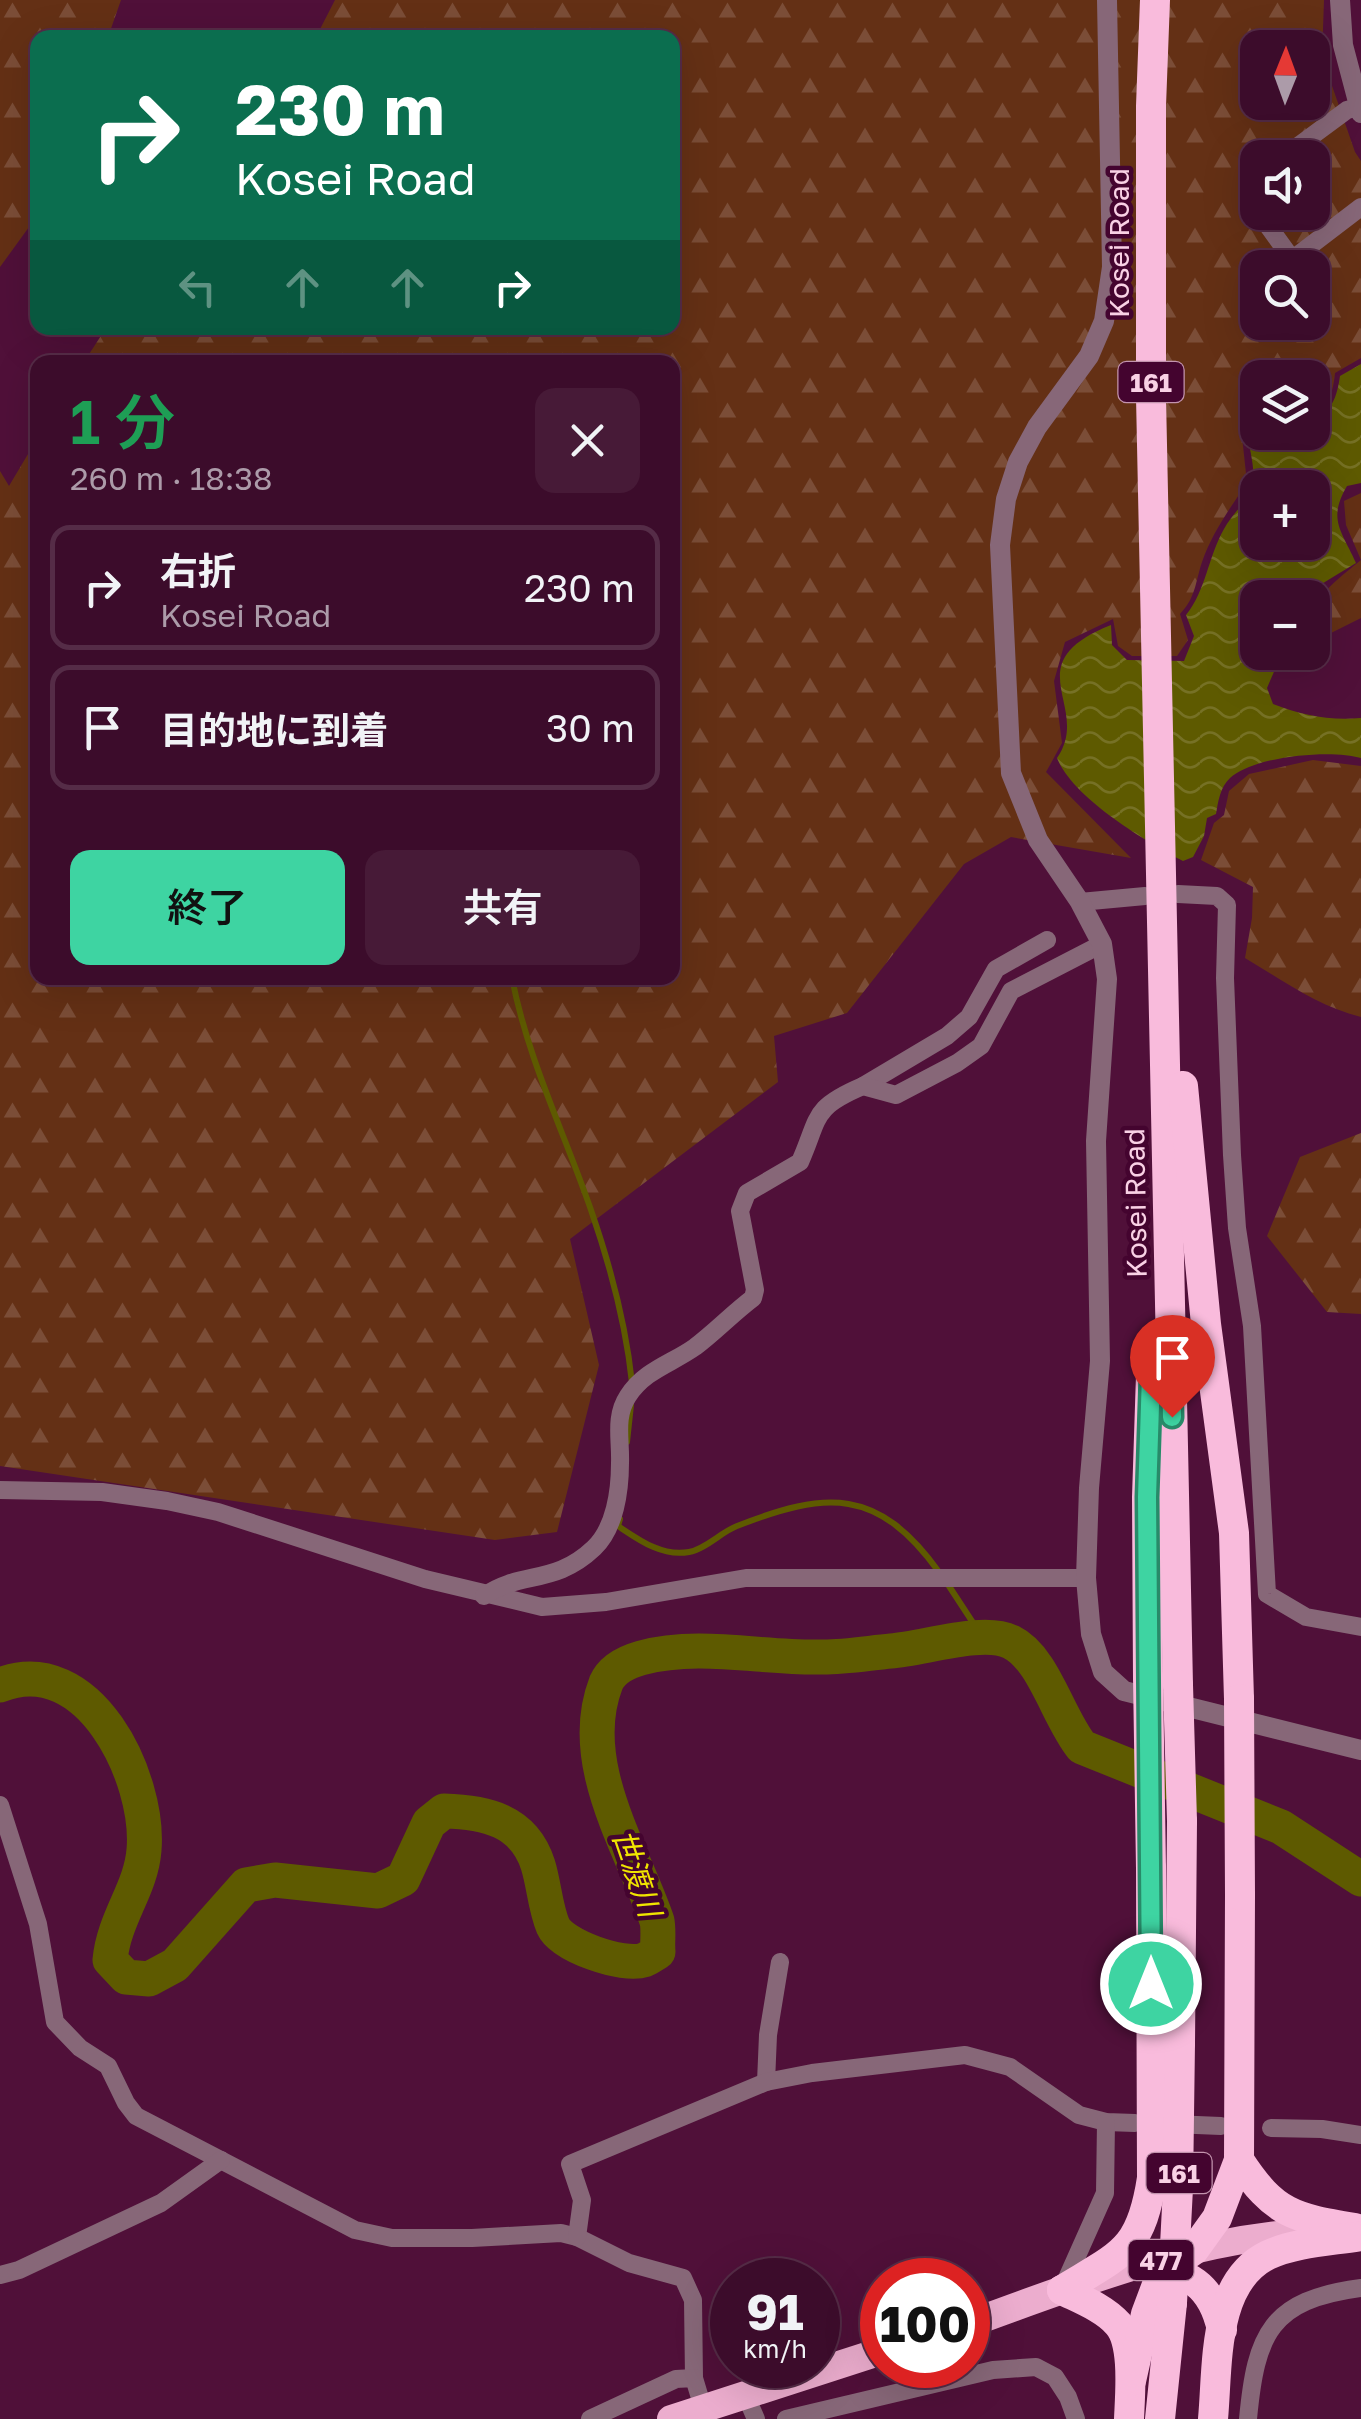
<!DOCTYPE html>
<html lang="ja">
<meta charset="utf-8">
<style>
:root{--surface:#3c0c2b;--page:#471a37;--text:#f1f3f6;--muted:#ac9ba9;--line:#552c47;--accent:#3ed4a2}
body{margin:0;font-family:"Golos Text","Noto Sans JP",sans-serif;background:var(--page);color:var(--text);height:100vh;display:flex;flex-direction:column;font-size:38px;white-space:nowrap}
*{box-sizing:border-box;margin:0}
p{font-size:32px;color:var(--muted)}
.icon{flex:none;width:55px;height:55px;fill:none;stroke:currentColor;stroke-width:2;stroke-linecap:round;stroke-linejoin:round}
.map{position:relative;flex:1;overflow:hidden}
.panel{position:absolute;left:30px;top:355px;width:650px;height:630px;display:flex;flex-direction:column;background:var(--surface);border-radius:20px;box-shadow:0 10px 40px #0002,0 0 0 2px var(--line)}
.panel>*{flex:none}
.hud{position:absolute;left:30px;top:30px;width:650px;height:305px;border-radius:20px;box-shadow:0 10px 40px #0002,0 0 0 2px var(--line);background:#0b6e4f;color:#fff;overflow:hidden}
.needle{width:65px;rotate:1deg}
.controls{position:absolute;left:1240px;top:30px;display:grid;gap:20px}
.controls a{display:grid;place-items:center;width:90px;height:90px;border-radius:20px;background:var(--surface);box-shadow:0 10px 40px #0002,0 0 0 2px var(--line);font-size:50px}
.speed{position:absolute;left:710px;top:2258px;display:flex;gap:20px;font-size:50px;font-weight:700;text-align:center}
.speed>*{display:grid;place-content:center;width:130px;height:130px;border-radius:50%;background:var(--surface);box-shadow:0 10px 40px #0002,0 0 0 2px var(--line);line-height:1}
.speed small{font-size:25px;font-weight:400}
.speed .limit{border:15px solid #d22;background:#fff;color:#111}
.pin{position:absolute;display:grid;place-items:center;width:85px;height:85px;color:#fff;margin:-102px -42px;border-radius:50% 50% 50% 0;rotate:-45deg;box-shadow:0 0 10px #0007}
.pin .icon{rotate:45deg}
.me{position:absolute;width:110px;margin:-55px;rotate:0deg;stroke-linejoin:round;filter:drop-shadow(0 0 8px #0008)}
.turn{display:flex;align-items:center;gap:35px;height:210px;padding:0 40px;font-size:45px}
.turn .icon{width:130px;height:130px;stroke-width:2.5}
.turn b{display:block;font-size:70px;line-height:85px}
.lanes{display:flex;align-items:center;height:95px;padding:0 40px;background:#0003;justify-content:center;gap:50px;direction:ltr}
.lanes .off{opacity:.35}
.round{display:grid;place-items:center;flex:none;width:105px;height:105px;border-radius:20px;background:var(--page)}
.summary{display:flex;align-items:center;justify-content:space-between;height:170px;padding:0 40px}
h1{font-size:60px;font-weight:600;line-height:75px;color:#1e9e55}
.cta{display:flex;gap:20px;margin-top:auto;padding:20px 40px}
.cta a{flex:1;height:115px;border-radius:20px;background:var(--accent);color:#111;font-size:40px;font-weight:600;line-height:115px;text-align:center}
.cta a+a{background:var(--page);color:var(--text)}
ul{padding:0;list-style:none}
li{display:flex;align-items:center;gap:30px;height:125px;margin:0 20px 15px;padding:0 20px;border:5px solid var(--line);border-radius:20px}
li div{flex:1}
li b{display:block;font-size:38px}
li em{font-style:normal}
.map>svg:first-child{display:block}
.forest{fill:url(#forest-firs);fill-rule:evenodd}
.water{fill:url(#water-waves);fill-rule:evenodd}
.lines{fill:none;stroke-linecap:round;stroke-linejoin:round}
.stream{stroke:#5e5a00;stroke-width:6}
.river{stroke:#5e5a00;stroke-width:35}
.minor{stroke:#876778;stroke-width:18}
.tertiary{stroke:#876778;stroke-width:20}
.trunk{stroke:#ecadce;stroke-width:28}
.motorway{stroke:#f9bbdc;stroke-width:30}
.motorway-bridge{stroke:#f9bbdc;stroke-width:30}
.route-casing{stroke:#288a69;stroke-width:25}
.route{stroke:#3ed4a2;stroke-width:18}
.labels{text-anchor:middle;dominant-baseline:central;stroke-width:9;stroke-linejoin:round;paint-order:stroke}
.shield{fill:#44042f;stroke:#c394ae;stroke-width:2.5}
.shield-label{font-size:25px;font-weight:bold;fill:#f9d1e5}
.street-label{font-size:28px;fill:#f9d1e5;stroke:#44042f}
.water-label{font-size:30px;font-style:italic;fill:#f0e500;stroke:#44042f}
</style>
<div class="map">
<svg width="1361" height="2419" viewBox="0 0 1361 2419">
<defs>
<pattern id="forest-firs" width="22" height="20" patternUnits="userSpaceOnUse" patternTransform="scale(2.5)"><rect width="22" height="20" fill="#643015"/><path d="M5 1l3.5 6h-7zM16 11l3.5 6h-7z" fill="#7b4d37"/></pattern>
<pattern id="water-waves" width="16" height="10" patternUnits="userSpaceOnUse" patternTransform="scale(2.5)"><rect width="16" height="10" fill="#5e5a00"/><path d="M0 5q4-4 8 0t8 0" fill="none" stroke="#767125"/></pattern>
</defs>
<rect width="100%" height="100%" fill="#501039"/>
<g class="forest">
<polygon points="0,0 121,0 108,37 38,38 37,216 0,267"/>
<path d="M335,0h989l-2,57 33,95 6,9v197l-26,15c-2,20 -6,31 -22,44l-1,-39h-54l-1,32h-8l-8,17 6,56c-17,25 -35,50 -45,79 -7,21 -6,35 -22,52l8,26 -11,16h-45l-14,-10 -5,-27 -48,23 -11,39 8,62 -16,29 85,86 -120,-21 -47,27 -117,149 -73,23 4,46 -208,157 29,126 -42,167 -62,8 -495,-74v-995l9,15 28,-47 1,539h634v-616h-588l22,-34h566v-290l-356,-1zM1258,48h54v54h-54zM1258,158h54v54h-54zM1258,268h54v54h-54z"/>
<path d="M1361,493v125l-32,16 -16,-9c-1,-30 27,-47 48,-65l-15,-35 -2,-24z"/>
<path d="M1313,760l48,6v251c-42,-10 -79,-37 -116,-59l7,-40 1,-31 -52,-27 13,-37 10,-8 5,-24 20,-17z"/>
<polygon points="1361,1133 1361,1314 1327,1312 1267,1236 1300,1157"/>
</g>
<path class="water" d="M1361,364v119l-14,3c-20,34 -5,45 9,77l-41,25 -3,9 -54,1v54l24,1 -15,35 6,16c29,11 56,17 88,14v40c-30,-9 -107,-2 -131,20 -10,9 -12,24 -14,36l-9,4 -3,18 -11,21 -10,4c-38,-20 -110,-63 -126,-103 36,-52 -44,-94 54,-133l1,20 15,15 57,1 10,-25 -8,-21c20,-25 22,-58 38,-86 8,-15 27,-31 29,-47 3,-25 -12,-46 0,-70h4l1,20h54l1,-10c19,-11 24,-25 27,-46zM1258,488h54v54h-54z"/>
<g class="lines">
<g class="stream">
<path d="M512,978c16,82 52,154 79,232 19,55 35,115 41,173"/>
<polyline points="627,1442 631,1405"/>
<path d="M620,1519l-2,7c21,14 44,31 71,26 17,-3 32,-20 48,-26 89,-35 141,-39 202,46"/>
<polyline points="947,1583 983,1638"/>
</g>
<path class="river" d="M0,1685c89,-35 150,93 144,165 -3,39 -30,68 -34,110l16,17 23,2 26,-14 71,-80 29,-5 103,11 25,-12 26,-56 15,-12c41,1 80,9 94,54 6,19 7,42 15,61 9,20 70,41 91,34 5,-2 9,-5 14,-8 -1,-9 1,-22 -1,-31 -25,-73 -82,-158 -51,-238 6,-14 21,-21 35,-25 59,-16 123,1 182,-1 23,0 46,-4 68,-6 32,-2 92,-23 120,-9 33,16 47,76 71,105l199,80 80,52"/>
<g class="minor">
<polyline points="1282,158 1347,110 1358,107"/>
<polyline points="1258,175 1250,180 1248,198 1258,211"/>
<polyline points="1258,212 1292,259"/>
<polyline points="1281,268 1361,207"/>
<polyline points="1178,894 1217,896 1227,905 1225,978 1232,1155 1237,1228 1252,1326 1267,1594 1306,1617 1361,1627"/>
<polyline points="1080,902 1145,896"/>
<polyline points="863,1086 947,1036 969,1017 996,969 1047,940"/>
<polyline points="0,1490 102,1492 167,1501 218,1512 425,1579 542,1607 606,1602 746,1578 1086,1578"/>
<path d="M484,1596c37,-26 70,-10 110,-48 21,-20 26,-57 26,-85 1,-23 -6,-46 8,-67 17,-26 43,-32 67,-49 20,-15 38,-34 58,-49l2,-8 -15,-79 7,-18 53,-31c20,-45 11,-54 63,-76l33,9 61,-32 24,-17 30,-55 91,-47"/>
<polyline points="0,1805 38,1924 55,2022 80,2048 108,2066 126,2103 136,2116 355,2230 392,2238 472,2238 561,2233 577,2237 629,2263 683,2278 693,2300 694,2378"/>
<polyline points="766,2082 768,2035 780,1962"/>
<polyline points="1172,2124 1221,2126"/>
<polyline points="1271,2128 1322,2129 1361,2135"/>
<polyline points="577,2237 582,2200 570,2164 766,2082 812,2073 965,2055 1010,2067 1079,2115 1106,2122 1135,2123"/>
<polyline points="0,2275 19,2270 161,2203 221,2160"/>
<polyline points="1064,2285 1105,2193 1106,2122"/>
<polyline points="745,2394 756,2419"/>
<polyline points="590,2419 676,2379 694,2378 703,2408"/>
<polyline points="786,2419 993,2370 1036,2367 1055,2377 1068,2397 1076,2419"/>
<path d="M1248,2419c8,-85 22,-119 113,-131"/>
</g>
<g class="tertiary">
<polyline points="1107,0 1112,267 1104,321 1089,356 1037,427 1018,462 1006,499 1000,545 1011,773 1038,840 1080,902 1102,944 1107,979 1096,1141 1100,1361 1089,1488 1086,1578 1091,1634 1103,1672 1124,1691 1361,1750"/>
<polyline points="1340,0 1343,45 1361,113"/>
</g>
<g class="trunk">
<path d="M968,2324c111,-40 227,-87 347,-92"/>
<polyline points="671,2419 882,2351"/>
</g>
<g class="motorway">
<polyline points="1155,0 1151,106 1151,397 1178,1685"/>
<polyline points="1183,1086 1206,1324 1234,1533 1239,1699"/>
<polyline points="1148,1677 1147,1497 1151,1375 1161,1352"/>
<polyline points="1180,2043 1182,1821"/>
<path d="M1239,2160c35,54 55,58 116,68"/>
<path d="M1144,2265c44,7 68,19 78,65"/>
<path d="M1062,2290c59,-36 79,-39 90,-112l-1,-310"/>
<path d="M1062,2290c18,9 42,18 56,34 17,19 12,70 11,95"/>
<polyline points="1131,2381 1146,2314 1158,2282 1167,2269 1194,2250 1217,2218 1239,2160 1240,1895"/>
<polyline points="1160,2419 1172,2303"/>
<path d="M1213,2419c5,-53 -1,-137 55,-164 28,-13 63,-14 93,-19"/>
</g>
<g class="motorway-bridge">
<polyline points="1148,1677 1151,1868"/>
<polyline points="1178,1685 1182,1821"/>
<polyline points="1239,1699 1240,1895"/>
<polyline points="1172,2303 1178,2188 1180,2043"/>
</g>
</g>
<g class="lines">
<g class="route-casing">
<polyline id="route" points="1151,1984 1147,1497 1151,1375 1170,1330 1172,1417"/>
</g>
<use href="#route" class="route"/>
</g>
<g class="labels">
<g class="shield">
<rect x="1118.5" y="362" width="65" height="40" rx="8"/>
<rect x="1146.5" y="2153" width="65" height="40" rx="8"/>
<rect x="1128.5" y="2240" width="65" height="40" rx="8"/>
</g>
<g class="shield-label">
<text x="1151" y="382">161</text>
<text x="1179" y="2173">161</text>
<text x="1161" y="2260">477</text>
</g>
<g class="street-label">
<text transform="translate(1118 243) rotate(-90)">Kosei Road</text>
<text transform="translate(1135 1203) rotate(-91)">Kosei Road</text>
</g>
<g class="water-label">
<text transform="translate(637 1873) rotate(71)">世渡川</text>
</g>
</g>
</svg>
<div class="controls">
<a><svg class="needle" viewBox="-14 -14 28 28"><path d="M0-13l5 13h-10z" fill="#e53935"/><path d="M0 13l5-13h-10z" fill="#ac9ba9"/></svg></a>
<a><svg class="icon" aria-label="sound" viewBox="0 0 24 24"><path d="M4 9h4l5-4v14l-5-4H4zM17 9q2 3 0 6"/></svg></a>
<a><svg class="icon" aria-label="search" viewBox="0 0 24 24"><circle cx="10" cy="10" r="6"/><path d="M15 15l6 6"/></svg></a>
<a><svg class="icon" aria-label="layers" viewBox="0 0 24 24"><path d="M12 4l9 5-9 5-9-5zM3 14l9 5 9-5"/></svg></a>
<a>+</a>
<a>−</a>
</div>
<div class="speed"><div>91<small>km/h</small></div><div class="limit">100</div></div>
<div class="pin" style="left:1172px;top:1417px;background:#d93025"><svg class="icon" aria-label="arrive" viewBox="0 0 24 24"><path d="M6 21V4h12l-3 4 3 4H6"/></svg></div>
<svg class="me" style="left:1151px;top:1984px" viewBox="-20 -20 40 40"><circle r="17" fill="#3ed4a2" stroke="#fff" stroke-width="3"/><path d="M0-11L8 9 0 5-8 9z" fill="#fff"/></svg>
<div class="hud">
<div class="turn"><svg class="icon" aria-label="right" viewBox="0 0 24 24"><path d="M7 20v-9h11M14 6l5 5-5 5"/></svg><div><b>230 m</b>Kosei Road</div></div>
<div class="lanes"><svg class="icon off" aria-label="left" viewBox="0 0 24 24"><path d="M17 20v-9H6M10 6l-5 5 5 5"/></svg><svg class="icon off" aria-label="ahead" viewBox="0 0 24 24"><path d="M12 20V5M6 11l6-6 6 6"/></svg><svg class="icon off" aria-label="ahead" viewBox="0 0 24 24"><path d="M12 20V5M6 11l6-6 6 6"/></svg><svg class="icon" aria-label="right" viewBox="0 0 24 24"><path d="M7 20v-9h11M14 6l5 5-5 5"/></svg></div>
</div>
<section class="panel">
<div class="summary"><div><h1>1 分</h1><p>260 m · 18:38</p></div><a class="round"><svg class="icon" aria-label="close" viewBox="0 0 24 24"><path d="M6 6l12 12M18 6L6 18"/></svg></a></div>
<ul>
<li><svg class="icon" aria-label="right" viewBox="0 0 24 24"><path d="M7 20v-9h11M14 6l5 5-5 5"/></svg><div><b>右折</b><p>Kosei Road</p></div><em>230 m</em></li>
<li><svg class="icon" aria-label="arrive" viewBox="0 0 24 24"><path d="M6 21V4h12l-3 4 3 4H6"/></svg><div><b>目的地に到着</b></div><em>30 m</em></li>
</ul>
<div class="cta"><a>終了</a><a>共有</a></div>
</section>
</div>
